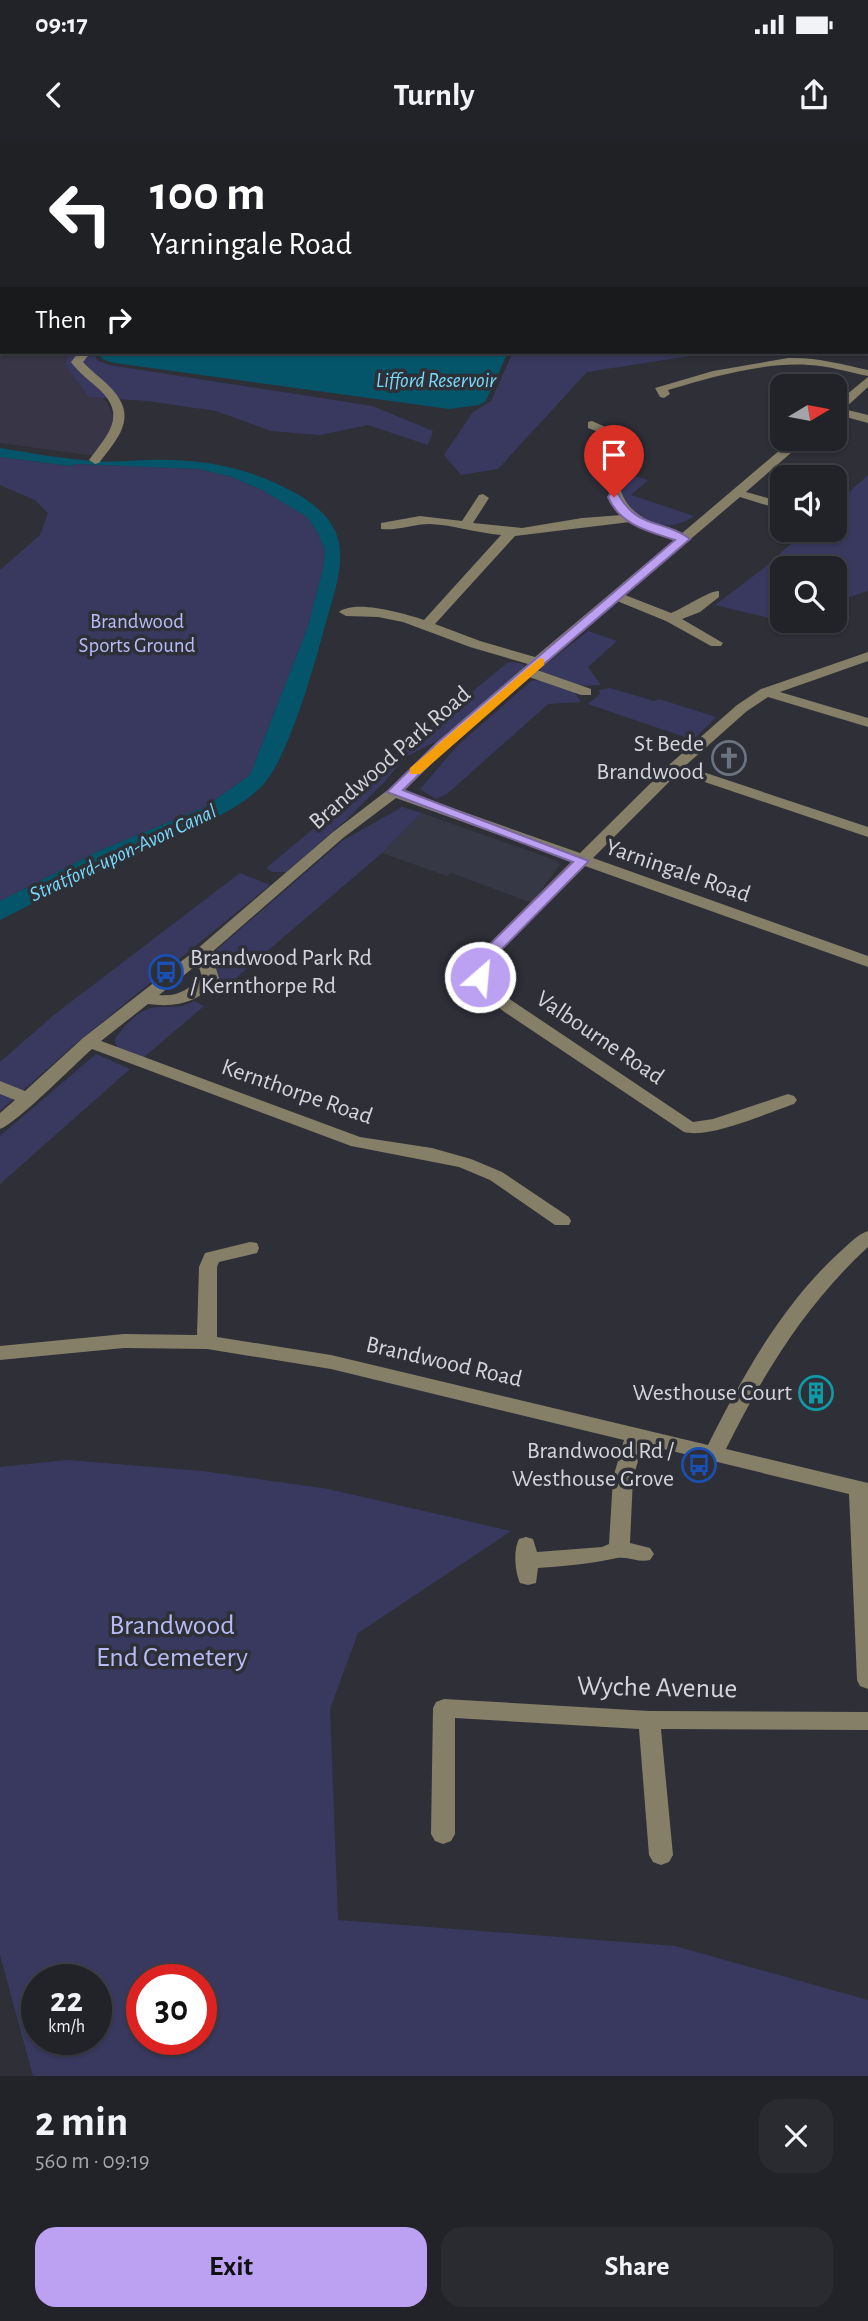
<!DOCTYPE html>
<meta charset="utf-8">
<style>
:root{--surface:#222329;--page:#2a2b31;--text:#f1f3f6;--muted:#a2a4a8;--line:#3f4046;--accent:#bca0f2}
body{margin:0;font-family:"Alegreya Sans",sans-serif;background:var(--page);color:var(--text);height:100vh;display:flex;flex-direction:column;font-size:26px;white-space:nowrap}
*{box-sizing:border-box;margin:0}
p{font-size:23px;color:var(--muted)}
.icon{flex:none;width:38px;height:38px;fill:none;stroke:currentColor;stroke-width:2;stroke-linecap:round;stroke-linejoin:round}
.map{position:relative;height:1936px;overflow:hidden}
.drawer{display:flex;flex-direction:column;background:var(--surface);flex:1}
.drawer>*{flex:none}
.top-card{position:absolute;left:0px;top:0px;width:868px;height:214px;box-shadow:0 2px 5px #0004,0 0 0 2px var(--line);background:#202124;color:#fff;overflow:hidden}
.needle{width:46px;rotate:80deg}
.buttons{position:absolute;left:770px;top:234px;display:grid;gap:14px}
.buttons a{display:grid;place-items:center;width:77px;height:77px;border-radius:14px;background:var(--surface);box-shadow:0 2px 5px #0004,0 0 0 2px var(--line);font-size:35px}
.speed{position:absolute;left:21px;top:1824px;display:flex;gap:14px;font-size:35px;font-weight:700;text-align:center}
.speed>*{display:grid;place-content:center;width:91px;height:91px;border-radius:50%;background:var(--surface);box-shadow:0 2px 5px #0004,0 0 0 2px var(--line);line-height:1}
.speed small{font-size:18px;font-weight:400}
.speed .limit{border:10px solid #d22;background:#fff;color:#111}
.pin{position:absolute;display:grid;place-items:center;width:60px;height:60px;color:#fff;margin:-72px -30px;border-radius:50% 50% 50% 0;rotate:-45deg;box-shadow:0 0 7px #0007}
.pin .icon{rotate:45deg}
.me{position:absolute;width:77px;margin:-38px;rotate:27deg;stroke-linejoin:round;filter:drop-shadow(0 0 5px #0008)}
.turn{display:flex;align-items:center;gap:24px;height:147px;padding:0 35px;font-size:32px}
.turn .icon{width:91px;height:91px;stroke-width:2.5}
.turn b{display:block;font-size:49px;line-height:60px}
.then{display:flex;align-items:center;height:66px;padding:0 35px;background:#0003;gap:14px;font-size:26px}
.round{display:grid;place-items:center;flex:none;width:74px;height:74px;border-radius:21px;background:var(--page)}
.summary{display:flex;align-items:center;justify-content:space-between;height:119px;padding:0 35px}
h1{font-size:42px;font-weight:700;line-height:52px}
.action{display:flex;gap:14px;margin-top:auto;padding:14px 35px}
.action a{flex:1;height:80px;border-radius:21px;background:var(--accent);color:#111;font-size:28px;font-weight:700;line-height:80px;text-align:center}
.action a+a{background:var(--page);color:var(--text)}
.status{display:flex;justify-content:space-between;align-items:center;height:49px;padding:0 35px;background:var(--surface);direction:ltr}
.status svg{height:19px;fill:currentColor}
header{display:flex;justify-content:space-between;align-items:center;height:91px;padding:0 35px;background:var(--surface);font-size:32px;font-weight:700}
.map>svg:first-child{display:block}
.built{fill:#373846}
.industrial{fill:#383546}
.green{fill:#39395f;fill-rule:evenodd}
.water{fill:#045569}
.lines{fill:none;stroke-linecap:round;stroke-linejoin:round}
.river{fill:#045569;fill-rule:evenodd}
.minor{fill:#857f68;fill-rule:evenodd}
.rail{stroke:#aaabb0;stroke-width:3.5;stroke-dasharray:8 8;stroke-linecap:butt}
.route{fill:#bca0f2;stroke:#7a689d;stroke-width:2}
.slow{fill:#f59e0b}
.labels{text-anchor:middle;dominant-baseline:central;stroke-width:7;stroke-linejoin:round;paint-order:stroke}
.far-water-label{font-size:21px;font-style:italic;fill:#76dbfc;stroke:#2e2f37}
.far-park-label{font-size:21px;fill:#b8bbf6;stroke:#2e2f37}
.poi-label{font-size:24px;fill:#d4d5da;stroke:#2e2f37;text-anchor:end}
.street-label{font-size:24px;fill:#d4d5da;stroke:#2e2f37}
.near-park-label{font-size:28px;fill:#b8bbf6;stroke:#2e2f37}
.near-street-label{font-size:28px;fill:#d4d5da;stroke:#2e2f37}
</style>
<div class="status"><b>09:17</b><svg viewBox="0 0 49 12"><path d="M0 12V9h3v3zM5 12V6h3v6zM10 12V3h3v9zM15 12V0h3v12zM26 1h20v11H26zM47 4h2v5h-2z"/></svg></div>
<header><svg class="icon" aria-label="back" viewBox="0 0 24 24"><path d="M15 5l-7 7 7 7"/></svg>Turnly<svg class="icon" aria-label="share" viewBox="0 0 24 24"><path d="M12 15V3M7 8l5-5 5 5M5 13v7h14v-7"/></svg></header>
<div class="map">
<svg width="868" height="1936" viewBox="0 0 868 1936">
<rect width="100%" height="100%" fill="#2e2f37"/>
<polygon class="built" points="422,673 557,721 560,724 532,763 451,733 447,736 382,713"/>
<g class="industrial">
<polygon points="0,0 433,0 441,2 2,2 2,15"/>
<polygon points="0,154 2,212 72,212 69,225 106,261 115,279 109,297 94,316 0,303"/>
</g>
<g class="green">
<polygon points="70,212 101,212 95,216 98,221 109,225 372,266 433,291 428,305 368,285 320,295 271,291 216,271 147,261 89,257 65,224"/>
<polygon points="513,212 715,212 587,232 498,329 461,335 444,315 473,272 491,261"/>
<polygon points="0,317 70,326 76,324 199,329 232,337 262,350 307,377 318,393 325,411 323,429 308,486 250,635 205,667 101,710 0,761 0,430 40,395 48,373 35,360 0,345"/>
<path d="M620,332l28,8 -17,15 63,21c-18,14 -48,12 -65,-7 -9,-9 -10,-24 -9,-37z"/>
<polygon points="868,335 868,451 835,462 835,429 782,429 782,481 715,465 764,428 806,390 835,390 835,365"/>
<polygon points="588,491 617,501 588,527 601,545 578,546 541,534 540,529"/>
<polygon points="513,522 523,524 525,528 437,601 404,618 386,640 346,680 286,732 272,732 266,728 348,660 369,637 507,523"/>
<polygon points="540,540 574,552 581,562 548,564 447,654 436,659 420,649 458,605 531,541"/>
<polygon points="610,548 654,561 659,559 716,577 693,600 588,564 600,554 599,550"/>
<polygon points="402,667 422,673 382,713 222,850 212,846 217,838 214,812 342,701"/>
<polygon points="240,733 270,745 74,905 0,971 0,922 55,874"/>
<path d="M194,861l10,5 -62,53 -24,-11 -4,-8c8,-11 23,-29 37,-32 16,-3 27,2 43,-7z"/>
<polygon points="96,914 130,929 0,1044 0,996"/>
<path d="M67,1320l135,11 126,18 183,42 -153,102 -28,76 8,211 337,26 193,54v76h-835l-33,-121v-488zM37,1839h59v60h-59zM142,1839h59v60h-59z"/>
</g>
<g class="water">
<polygon points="106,212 508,212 486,261 479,265 449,269 115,223 104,220 100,216"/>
<path d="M0,308c31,5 63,11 94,13 25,2 50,-2 74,-1 45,0 92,12 131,35 51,31 46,63 31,113 -12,44 -39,146 -67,177 -27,29 -81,47 -116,63 -50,23 -98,47 -147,72v-19l101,-51 104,-43 45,-32 58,-149 15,-57 2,-18 -7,-18 -11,-16 -45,-27 -30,-13 -33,-8 -123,-5 -6,2 -70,-9z"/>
</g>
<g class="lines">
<rect class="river" x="866" y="153" width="2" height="12"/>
<g class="minor">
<polygon points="13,0 28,0 29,2 14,2"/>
<polygon points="173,0 190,0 191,2 174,2"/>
<polygon points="219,0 235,0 236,2 220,2"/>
<polygon points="659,0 683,0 658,2"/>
<rect x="866" y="53" width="2" height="6"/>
<rect x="0" y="75" width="2" height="6"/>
<path d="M79,212h12l-8,10c8,9 17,15 25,23 31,30 13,50 -9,78l-4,1 -6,-4c18,-25 39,-44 10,-71 -10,-9 -20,-16 -28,-27z"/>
<path d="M788,218c28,-1 53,6 80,12v6c-20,-4 -39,-10 -59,-11 -47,-3 -97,12 -141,25l2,4 -6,4 -4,-1 -5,-9 58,-17z"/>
<polygon points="868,237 868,247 844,269 868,275 868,283 835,274 835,264"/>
<path d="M592,281l27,12c-4,64 -2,79 62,101l112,-95h14l-61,53 36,10v8l-42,-13 -115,98 46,18c13,-5 39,-23 48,-22v6l-19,15 -18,7 41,24 -2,3h-10l-45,-25 -49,-20 -80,69 54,19v6h-10l-52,-18 -82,71 -43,43 176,62 90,-89 67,-59 24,-16 107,-37v9l-88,31 88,26v9l-100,-30 -21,14 -62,55 183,61v10l-190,-64 -85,85 275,98v11l-283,-101 -91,92 -4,16 3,10 15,14 185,124 20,-3 75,-25 6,2 3,4 -3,4c-27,9 -84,35 -110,28l-181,-121 -19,-16 -10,-15v-14l6,-13 92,-92 -176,-63 -53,40 -132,115 8,25c-19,24 -42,30 -71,26l-47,37 259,96 72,11 39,11 31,13 67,45 2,4 -2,4h-14l-65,-45 -31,-13 -108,-21 -259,-97c-17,15 -76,75 -92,80v-16l15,-13 -15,-6v-13l25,10 58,-53 114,-89 136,-117 56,-43 48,-47 91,-78 -58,-17 -67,-25 -25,-5 -32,-1 -7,-4c17,-13 66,2 85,8l77,-85c-24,-2 -47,-10 -71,-11 -16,0 -34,7 -49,5v-6l39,-7 42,5 17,-26 4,-1 6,4 -16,25 49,5 60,-10 40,-3c-21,-22 -17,-51 -15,-80l-19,-7v-6zM630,382l44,18 -139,117 -55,-16 -45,-17 80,-88zM198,824l4,13c-14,12 -23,20 -43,18z"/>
<path d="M868,1091v16c-62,57 -105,127 -142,202l142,34v206l-8,-3 -3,-6 -8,-186 -206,-50 -10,34 -3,65 20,5 4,6 -4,6c-11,3 -22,-4 -33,-2 -26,6 -52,8 -79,10l-2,15 -8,2 -8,-2c-5,-11 -7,-33 -1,-44l7,-2 7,2 4,13 65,-5 7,-3 4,-66 11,-38 -293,-71 -124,-20 -83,-1 -124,12v-14l124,-12 73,1 2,-68 6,-14 45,-11 7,1 2,5 -2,5 -38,9 -2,5v70l114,18 377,90c35,-70 75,-142 134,-195 8,-7 16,-16 26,-19z"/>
<polygon points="444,1559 649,1571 868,1572 868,1590 661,1589 673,1715 669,1722 661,1725 653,1722 649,1715 639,1589 455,1578 455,1694 451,1701 443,1704 435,1701 431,1694 433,1568 436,1562"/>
</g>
<polyline class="rail" points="495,0 502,2"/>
</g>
<path class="route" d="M610,354h8c20,36 46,25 72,45l-244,209 -43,42 186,71 -96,97 -7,22h-11l-2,-12 8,-15 92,-91 -186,-70 50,-49 238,-203c-27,-9 -55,-15 -67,-43z"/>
<polygon class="slow" points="540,518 544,519 544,525 420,634 410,634 410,628"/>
<defs>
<g id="church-ring" transform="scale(1.75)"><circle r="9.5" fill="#2e2f37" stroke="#6b7280" stroke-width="1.5"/><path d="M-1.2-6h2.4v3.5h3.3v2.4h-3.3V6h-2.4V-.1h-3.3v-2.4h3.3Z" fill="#6b7280"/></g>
<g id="bus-ring" transform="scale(1.75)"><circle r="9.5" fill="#2e2f37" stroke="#1a4fb4" stroke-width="1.5"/><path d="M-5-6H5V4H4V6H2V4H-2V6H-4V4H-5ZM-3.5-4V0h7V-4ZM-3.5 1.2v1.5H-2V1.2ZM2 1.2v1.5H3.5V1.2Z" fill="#1a4fb4"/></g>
<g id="building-ring" transform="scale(1.75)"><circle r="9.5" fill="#2e2f37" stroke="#0f9aa8" stroke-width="1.5"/><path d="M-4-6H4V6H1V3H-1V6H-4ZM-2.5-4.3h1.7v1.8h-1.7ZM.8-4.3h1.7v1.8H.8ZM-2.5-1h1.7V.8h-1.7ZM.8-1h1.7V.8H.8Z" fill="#0f9aa8"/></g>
</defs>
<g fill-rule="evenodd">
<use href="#church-ring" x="729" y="618"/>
<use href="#bus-ring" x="166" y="832"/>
<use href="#building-ring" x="816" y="1253"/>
<use href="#bus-ring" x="699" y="1325"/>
</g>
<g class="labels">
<g class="far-water-label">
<text x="436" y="240">Lifford Reservoir</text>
<text transform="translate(123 713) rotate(-25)">Stratford-upon-Avon Canal</text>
</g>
<g class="far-park-label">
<text x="137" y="481">Brandwood<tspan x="137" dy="24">Sports Ground</tspan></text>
</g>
<g class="poi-label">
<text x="704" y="604">St Bede<tspan x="704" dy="28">Brandwood</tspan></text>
<text x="190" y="818" text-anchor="start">Brandwood Park Rd<tspan x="190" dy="28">/ Kernthorpe Rd</tspan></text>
<text x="792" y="1253">Westhouse Court</text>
<text x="674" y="1311">Brandwood Rd /<tspan x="674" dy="28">Westhouse Grove</tspan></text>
</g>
<g class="street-label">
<text transform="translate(390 618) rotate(-41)">Brandwood Park Road</text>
<text transform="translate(678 731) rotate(19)">Yarningale Road</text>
<text transform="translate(600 898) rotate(34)">Valbourne Road</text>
<text transform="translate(297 952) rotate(19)">Kernthorpe Road</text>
<text transform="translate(444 1222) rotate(13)">Brandwood Road</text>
</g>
<g class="near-park-label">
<text x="172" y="1486">Brandwood<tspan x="172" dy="32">End Cemetery</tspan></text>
</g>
<g class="near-street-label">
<text transform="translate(657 1548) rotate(1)">Wyche Avenue</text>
</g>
</g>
</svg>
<div class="buttons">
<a><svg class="needle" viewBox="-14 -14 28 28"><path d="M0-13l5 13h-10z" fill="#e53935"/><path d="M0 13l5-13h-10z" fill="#a2a4a8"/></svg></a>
<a><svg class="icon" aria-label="sound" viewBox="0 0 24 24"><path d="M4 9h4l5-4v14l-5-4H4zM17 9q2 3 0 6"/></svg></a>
<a><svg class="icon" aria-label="search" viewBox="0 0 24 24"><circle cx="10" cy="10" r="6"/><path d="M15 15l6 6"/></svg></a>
</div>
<div class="speed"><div>22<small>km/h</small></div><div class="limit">30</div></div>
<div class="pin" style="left:614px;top:357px;background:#d93025"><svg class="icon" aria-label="arrive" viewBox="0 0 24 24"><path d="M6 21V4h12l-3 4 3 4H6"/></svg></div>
<svg class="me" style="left:480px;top:837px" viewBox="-20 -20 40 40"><circle r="17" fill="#bca0f2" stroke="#fff" stroke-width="3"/><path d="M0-11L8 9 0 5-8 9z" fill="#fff"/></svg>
<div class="top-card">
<div class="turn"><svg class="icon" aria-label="left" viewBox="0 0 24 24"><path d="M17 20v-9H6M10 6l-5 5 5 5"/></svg><div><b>100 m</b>Yarningale Road</div></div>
<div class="then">Then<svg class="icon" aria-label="right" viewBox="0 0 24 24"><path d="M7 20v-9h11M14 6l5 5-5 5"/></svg></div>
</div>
</div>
<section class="drawer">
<div class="summary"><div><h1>2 min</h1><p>560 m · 09:19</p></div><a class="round"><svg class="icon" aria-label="close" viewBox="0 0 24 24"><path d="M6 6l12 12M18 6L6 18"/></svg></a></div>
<div class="action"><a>Exit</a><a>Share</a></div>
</section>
